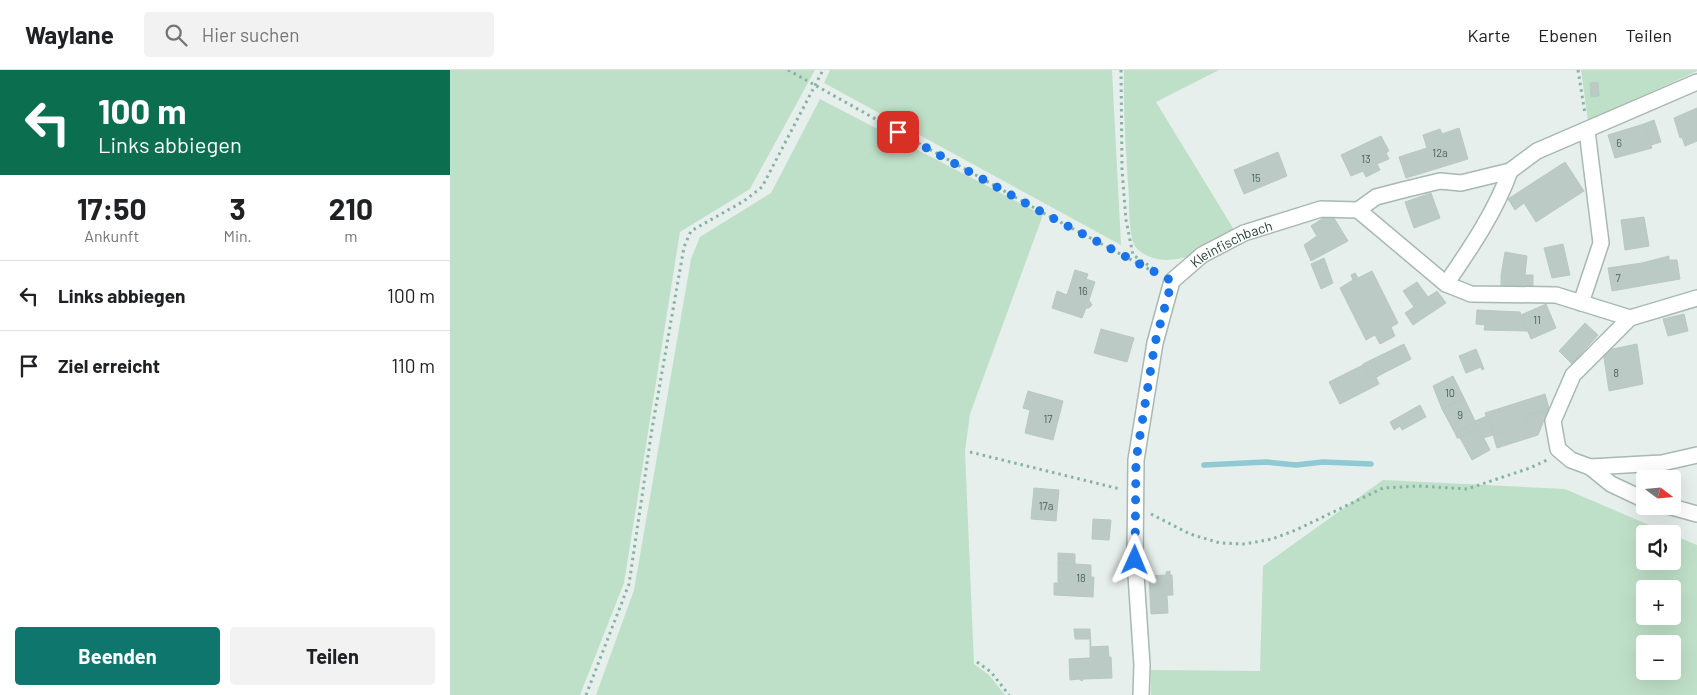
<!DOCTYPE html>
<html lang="de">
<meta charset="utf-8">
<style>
:root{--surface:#fff;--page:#f2f2f2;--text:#202124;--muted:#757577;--line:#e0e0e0;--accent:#0f766e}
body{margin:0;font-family:Barlow,sans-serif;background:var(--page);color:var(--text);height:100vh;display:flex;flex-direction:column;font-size:19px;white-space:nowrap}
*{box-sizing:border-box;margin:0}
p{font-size:16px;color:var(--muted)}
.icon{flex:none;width:28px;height:28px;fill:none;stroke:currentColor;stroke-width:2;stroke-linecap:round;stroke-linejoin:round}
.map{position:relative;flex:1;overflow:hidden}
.details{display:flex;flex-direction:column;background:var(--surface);width:450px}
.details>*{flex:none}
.hud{background:#0b6e4f;color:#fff;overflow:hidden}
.needle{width:32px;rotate:106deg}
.tools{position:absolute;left:1186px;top:400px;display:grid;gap:10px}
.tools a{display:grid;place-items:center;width:45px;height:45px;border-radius:5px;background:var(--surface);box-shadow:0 5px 20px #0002;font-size:25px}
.pin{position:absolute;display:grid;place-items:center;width:42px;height:42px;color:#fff;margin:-21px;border-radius:10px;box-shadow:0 2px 8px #0006}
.me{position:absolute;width:55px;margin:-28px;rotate:1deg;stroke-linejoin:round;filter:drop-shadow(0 0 4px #0008)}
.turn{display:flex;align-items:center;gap:18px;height:105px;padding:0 15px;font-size:22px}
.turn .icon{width:65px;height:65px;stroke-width:2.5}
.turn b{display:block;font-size:35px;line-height:42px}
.eta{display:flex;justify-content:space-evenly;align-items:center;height:85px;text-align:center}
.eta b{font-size:30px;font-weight:700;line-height:35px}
.button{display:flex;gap:10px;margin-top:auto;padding:10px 15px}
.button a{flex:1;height:58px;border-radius:5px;background:var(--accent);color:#fff;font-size:20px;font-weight:700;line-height:58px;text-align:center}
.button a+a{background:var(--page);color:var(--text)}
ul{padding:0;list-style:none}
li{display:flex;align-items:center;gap:15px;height:70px;padding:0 15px;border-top:1px solid var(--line)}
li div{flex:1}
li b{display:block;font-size:19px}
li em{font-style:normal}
header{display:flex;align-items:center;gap:30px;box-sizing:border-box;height:70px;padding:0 25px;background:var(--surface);border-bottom:1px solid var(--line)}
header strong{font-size:24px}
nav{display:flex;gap:28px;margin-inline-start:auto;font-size:18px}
.search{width:350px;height:45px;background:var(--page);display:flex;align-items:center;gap:12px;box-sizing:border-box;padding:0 18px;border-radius:5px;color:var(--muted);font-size:19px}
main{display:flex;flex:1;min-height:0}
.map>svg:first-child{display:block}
.green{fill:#bfe0c8;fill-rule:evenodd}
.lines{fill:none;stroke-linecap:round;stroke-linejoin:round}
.stream{stroke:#8ec9d4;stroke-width:5.5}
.building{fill:#bbcac4;stroke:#b8c9c2}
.minor-casing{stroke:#a8b8b2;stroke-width:18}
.path{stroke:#86b3a5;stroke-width:3;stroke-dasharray:2.5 4;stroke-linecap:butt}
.minor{stroke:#fff;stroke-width:15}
.route{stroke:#1a73e8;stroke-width:9;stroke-dasharray:0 16.2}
.labels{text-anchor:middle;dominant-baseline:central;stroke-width:5;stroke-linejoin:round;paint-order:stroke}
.number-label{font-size:11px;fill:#4a645c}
.street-label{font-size:14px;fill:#24423a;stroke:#f7fbf9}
</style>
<header>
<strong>Waylane</strong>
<div class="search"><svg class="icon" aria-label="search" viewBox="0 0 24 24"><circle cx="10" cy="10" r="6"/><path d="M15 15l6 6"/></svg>Hier suchen</div>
<nav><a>Karte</a><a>Ebenen</a><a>Teilen</a></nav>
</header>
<main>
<section class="details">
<div class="hud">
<div class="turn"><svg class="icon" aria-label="left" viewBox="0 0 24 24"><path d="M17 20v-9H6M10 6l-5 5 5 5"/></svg><div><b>100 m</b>Links abbiegen</div></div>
</div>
<div class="eta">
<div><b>17:50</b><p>Ankunft</p></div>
<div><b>3</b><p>Min.</p></div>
<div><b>210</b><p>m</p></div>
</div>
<ul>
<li><svg class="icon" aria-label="left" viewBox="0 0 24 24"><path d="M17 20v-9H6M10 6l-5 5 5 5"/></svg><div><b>Links abbiegen</b></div><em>100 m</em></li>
<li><svg class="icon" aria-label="arrive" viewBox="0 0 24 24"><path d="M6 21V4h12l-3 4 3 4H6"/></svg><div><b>Ziel erreicht</b></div><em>110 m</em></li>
</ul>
<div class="button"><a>Beenden</a><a>Teilen</a></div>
</section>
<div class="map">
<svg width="1247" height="625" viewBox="0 0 1247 625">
<rect width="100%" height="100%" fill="#e6efeb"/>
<g class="green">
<polygon points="0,0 365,0 300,119 230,162 174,513 130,625 0,625"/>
<polygon points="380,0 662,0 671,175 374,13"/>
<path d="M674,0h95l-63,32 80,131c-25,13 -56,35 -86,24 -5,-2 -12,-6 -15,-11 -6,-10 -6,-37 -6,-49 -3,-43 -6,-85 -5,-127z"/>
<polygon points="1131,0 1247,0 1247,1 1138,51"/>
<polygon points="370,29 593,145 520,344 515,381 524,594 539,605 555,625 146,625 184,520 241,189 250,167 321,123"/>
<path d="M933,410l182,9 105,45h-25v27h27l1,-26 24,10v150h-546v-25l109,1 3,-105zM1195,519h27v27h-27zM1195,574h27v27h-27z"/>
</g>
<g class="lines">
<polyline class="stream" points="754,395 816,392 846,395 873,392 921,394"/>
</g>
<g class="building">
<polygon points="1148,12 1149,26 1141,27 1140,13"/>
<polygon points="1247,38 1247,71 1235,76 1232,67 1230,68 1224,48"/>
<polygon points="1204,50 1211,72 1201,75 1194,54"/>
<polygon points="1194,54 1202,78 1165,88 1158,65"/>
<polygon points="1009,58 1018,89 956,108 949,87 977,78 973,65 990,59 992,64"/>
<polygon points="931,66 939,81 936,83 939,89 927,94 930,100 916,107 913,101 901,106 891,85"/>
<polygon points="828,82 837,106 794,124 784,100"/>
<polygon points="1115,92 1134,121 1086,152 1074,133 1065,140 1058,129"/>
<polygon points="981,123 990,148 964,158 955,132"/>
<polygon points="881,143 898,171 861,191 854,175 867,166 861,156"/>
<polygon points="1194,147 1199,176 1175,180 1171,150"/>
<polygon points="1113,174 1120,205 1102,208 1094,178"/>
<polygon points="1055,182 1077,186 1075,205 1083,205 1083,217 1051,217 1051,205"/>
<polygon points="1219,186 1219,190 1227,190 1230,209 1162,221 1158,198 1192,193"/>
<polygon points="874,188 883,213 871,219 861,194"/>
<polygon points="625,200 638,204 636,209 645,212 639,230 642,235 639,238 636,238 632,248 602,238 607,221 617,225"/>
<polygon points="922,201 948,253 941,257 945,266 930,274 925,265 916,270 890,218 903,210 901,205 905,203 908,208"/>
<polygon points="967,212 978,227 987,221 996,233 963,255 955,243 964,237 953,221"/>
<polygon points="1096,234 1106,258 1081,269 1071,245"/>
<polygon points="1027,240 1070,242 1077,261 1034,260 1035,255 1026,254"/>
<polygon points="1234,244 1238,261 1218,266 1213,249"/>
<polygon points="1135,253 1148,265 1122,294 1109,281"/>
<polygon points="651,259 684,268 677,292 644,283"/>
<polygon points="954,274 961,289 930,305 923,289"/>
<polygon points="1187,274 1193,314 1159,321 1153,281"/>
<polygon points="1026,279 1034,299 1032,300 1031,297 1016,303 1009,286"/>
<polygon points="923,289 930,305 921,310 913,294"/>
<polygon points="913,295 921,310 926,307 929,314 890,334 879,312"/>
<polygon points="1003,306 1014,328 992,339 983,316"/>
<polygon points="578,321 613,331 603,370 575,363 580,340 573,338"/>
<polygon points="1095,324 1099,338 1076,346 1078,353 1043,365 1035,343"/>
<polygon points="1014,328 1026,353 1005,363 992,339"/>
<polygon points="970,335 976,347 952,360 950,356 944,360 940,352"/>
<polygon points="1099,338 1088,365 1047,378 1043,365 1078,353 1076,346"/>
<polygon points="1037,346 1043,365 1033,368 1025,351"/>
<polygon points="1026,353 1027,355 1024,357 1026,359 1010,368 1007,368 1005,363"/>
<polygon points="1027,355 1040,380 1022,390 1010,368 1026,359 1024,357"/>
<polygon points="584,418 609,420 606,451 581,449"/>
<polygon points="643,449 661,450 659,470 642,469"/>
<polygon points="608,483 625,484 625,494 608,494"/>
<polygon points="608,493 641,495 641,507 644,507 643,527 604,525 604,513 608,513"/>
<polygon points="720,501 720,505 722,505 723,525 700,526 699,506 716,505 716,502"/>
<polygon points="700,526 717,526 718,543 701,544"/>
<polygon points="624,559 640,559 641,577 640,577 640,569 625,569"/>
<polygon points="658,576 659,587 661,587 662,608 633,609 632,611 629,609 620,610 619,589 640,588 640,577"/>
</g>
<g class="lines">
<g class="minor-casing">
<g id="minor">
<polyline points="908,140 926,127 953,120 990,111 1011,113 1060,101 1087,81 1247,12"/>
<path d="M996,214c24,-35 50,-73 64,-113"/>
<polyline points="1131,233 1151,173 1137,61"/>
<polyline points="1180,248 1247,228"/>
<polyline points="1140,397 1161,414 1195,430"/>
<polyline points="1218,436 1247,444"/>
<path id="s1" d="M691,625l1,-30 -7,-105 1,-100 19,-117 17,-62 30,-26 42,-22 77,-24 37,1 88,74 25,10 85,1 74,23 -57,57 -20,46 5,28 13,11 19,7 72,-4 35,-8"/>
</g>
</g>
<g class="path">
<polyline points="338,0 597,145 708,204"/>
<polyline points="671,0 672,100 676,150 683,185 707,201"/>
<polyline points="1128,0 1135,44"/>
<polyline points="520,382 670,419"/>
<polyline points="701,444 740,464 770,473 795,474 822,469 846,460 933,418 969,416 1017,419 1080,398 1097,390"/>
<polyline points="527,592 541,602 559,625"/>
<polyline points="136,625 179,514 202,359 234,177 241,161 294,131 312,117 373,0"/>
</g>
<use href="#minor" class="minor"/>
</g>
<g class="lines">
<polyline class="route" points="448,62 597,145 722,211 705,273 686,390 685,490"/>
</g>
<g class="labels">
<g class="number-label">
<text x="1169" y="72">6</text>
<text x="990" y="82">12a</text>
<text x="916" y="88">13</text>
<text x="806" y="107">15</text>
<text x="1168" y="207">7</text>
<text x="633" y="220">16</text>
<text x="1087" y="249">11</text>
<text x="1166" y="302">8</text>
<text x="1000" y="322">10</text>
<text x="1010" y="344">9</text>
<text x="598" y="348">17</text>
<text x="596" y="435">17a</text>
<text x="631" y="507">18</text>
</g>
<g class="street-label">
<text stroke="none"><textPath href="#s1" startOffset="489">Kleinfischbach</textPath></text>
</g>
</g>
</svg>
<div class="tools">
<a><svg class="needle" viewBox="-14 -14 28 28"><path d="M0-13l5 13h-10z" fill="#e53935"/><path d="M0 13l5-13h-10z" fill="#757577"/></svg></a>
<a><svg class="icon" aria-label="sound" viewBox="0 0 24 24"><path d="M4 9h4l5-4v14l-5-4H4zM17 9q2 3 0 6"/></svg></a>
<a>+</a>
<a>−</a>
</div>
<div class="pin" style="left:448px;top:62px;background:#d93025"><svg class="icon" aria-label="arrive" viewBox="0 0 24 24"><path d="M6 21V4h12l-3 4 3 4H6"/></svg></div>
<svg class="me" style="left:685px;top:490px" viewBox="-20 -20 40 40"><path d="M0-17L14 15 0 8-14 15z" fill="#1a73e8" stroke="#fff" stroke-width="4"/></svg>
</div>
</main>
